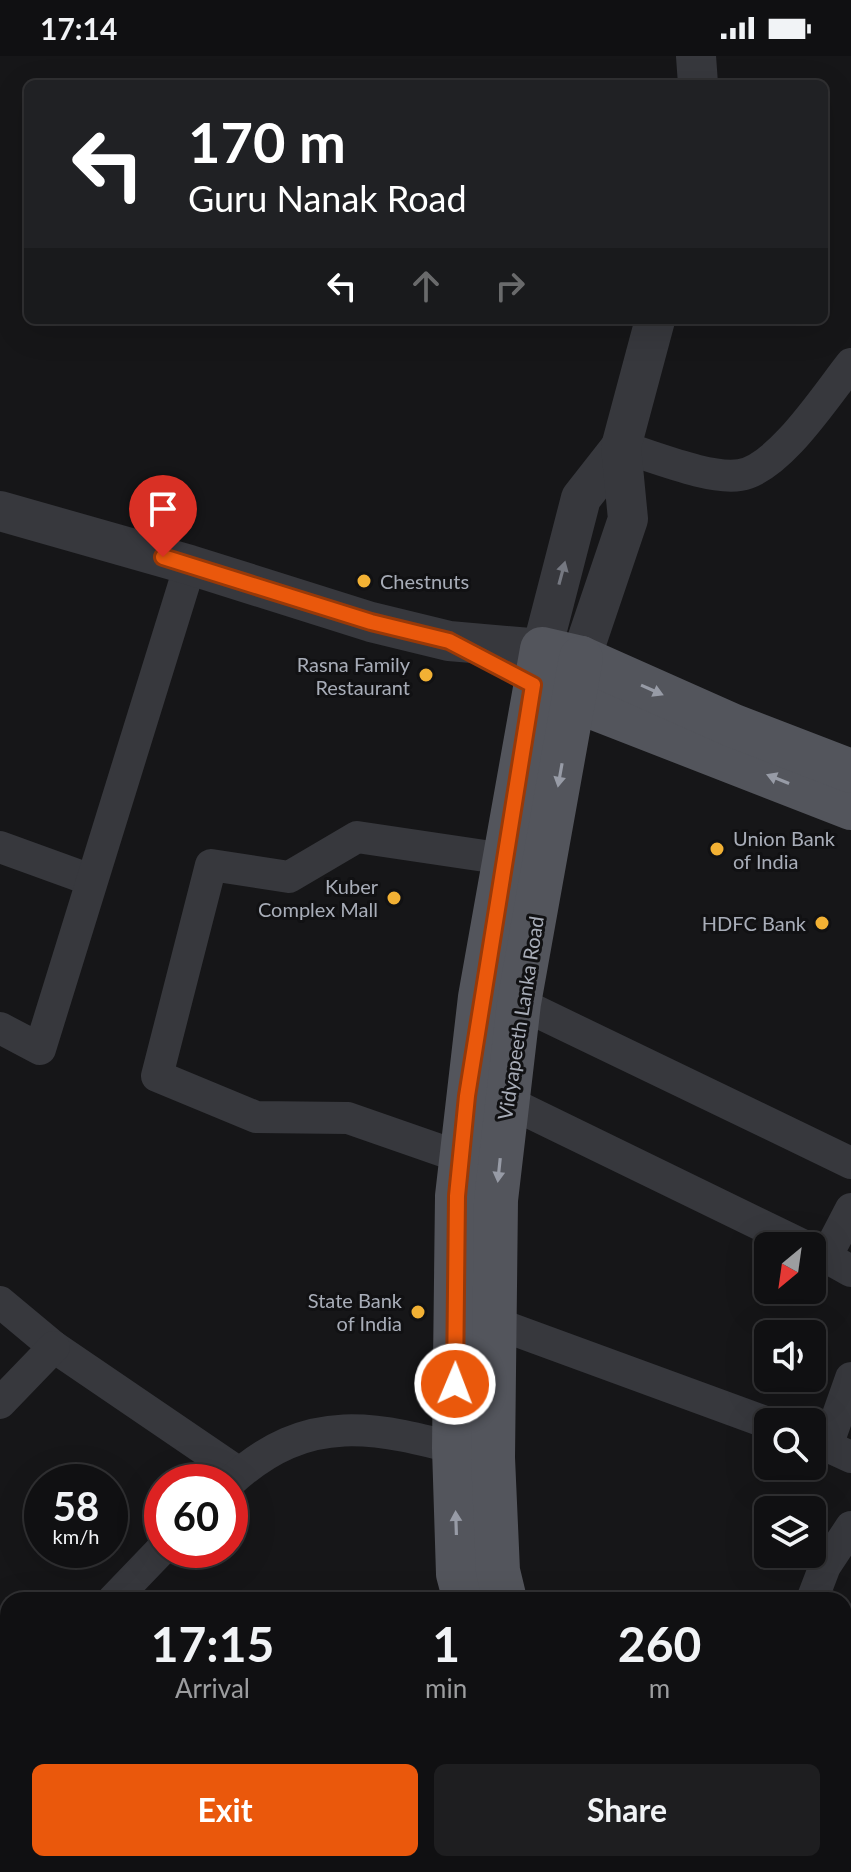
<!DOCTYPE html>
<style>
:root{--surface:#101012;--page:#1e1e20;--text:#f1f3f6;--muted:#9c9d9f;--line:#303032;--accent:#ea580c}
body{margin:0;font-family:Lato,sans-serif;background:var(--page);color:var(--text);height:100vh;display:flex;flex-direction:column;font-size:30px;white-space:nowrap}
*{box-sizing:border-box;margin:0}
p{font-size:26px;color:var(--muted)}
.icon{flex:none;width:44px;height:44px;fill:none;stroke:currentColor;stroke-width:2;stroke-linecap:round;stroke-linejoin:round}
.map{position:relative;flex:1;overflow:hidden}
.drawer{position:absolute;left:0px;top:1536px;width:852px;height:280px;display:flex;flex-direction:column;background:var(--surface);border-radius:24px 24px 0 0;box-shadow:0 8px 32px #0002,0 0 0 2px var(--line)}
.drawer>*{flex:none}
.top-card{position:absolute;left:24px;top:24px;width:804px;height:244px;border-radius:12px;box-shadow:0 8px 32px #0002,0 0 0 2px var(--line);background:#202124;color:#fff;overflow:hidden}
.needle{width:52px;rotate:209deg}
.controls{position:absolute;left:754px;top:1176px;display:grid;gap:16px}
.controls a{display:grid;place-items:center;width:72px;height:72px;border-radius:12px;background:var(--surface);box-shadow:0 8px 32px #0002,0 0 0 2px var(--line);font-size:40px}
.speed{position:absolute;left:24px;top:1408px;display:flex;gap:16px;font-size:40px;font-weight:700;text-align:center}
.speed>*{display:grid;place-content:center;width:104px;height:104px;border-radius:50%;background:var(--surface);box-shadow:0 8px 32px #0002,0 0 0 2px var(--line);line-height:1}
.speed small{font-size:20px;font-weight:400}
.speed .limit{border:12px solid #d22;background:#fff;color:#111}
.pin{position:absolute;display:grid;place-items:center;width:68px;height:68px;color:#fff;margin:-82px -34px;border-radius:50% 50% 50% 0;rotate:-45deg;box-shadow:0 0 8px #0007}
.pin .icon{rotate:45deg}
.me{position:absolute;width:88px;margin:-44px;rotate:1deg;stroke-linejoin:round;filter:drop-shadow(0 0 6px #0008)}
.turn{display:flex;align-items:center;gap:28px;height:168px;padding:0 32px;font-size:36px}
.turn .icon{width:104px;height:104px;stroke-width:2.5}
.turn b{display:block;font-size:56px;line-height:68px}
.lanes{display:flex;align-items:center;height:76px;padding:0 32px;background:#0003;justify-content:center;gap:40px;direction:ltr}
.lanes .off{opacity:.35}
.eta{display:flex;justify-content:space-evenly;align-items:center;height:136px;text-align:center}
.eta b{font-size:48px;font-weight:700;line-height:56px}
.action{display:flex;gap:16px;margin-top:auto;padding:16px 32px}
.action a{flex:1;height:92px;border-radius:12px;background:var(--accent);color:#fff;font-size:32px;font-weight:700;line-height:92px;text-align:center}
.action a+a{background:var(--page);color:var(--text)}
.status{display:flex;justify-content:space-between;align-items:center;height:56px;padding:0 40px;background:var(--surface);direction:ltr}
.status svg{height:22px;fill:currentColor}
.map>svg:first-child{display:block}
.lines{fill:none;stroke-linecap:round;stroke-linejoin:round}
.minor{stroke:#37383d;stroke-width:32}
.tertiary{stroke:#37383d;stroke-width:40}
.primary{stroke:#53555c;stroke-width:44}
.oneway{fill:#757881}
.oneway2{fill:#979ba6}
.route-casing{stroke:#983908;stroke-width:20}
.route{stroke:#ea580c;stroke-width:14}
.poi-dot{fill:#f2b134;stroke:#111113;stroke-width:3}
.labels{text-anchor:middle;dominant-baseline:central;stroke-width:6;stroke-linejoin:round;paint-order:stroke}
.poi-label{font-size:20px;fill:#a8adb8;stroke:#111113;text-anchor:end}
.street-label{font-size:20px;fill:#a8adb8;stroke:#111113}
</style>
<div class="status"><b>17:14</b><svg viewBox="0 0 49 12"><path d="M0 12V9h3v3zM5 12V6h3v6zM10 12V3h3v9zM15 12V0h3v12zM26 1h20v11H26zM47 4h2v5h-2z"/></svg></div>
<div class="map">
<svg width="851" height="1816" viewBox="0 0 851 1816">
<rect width="100%" height="100%" fill="#161618"/>
<g class="lines">
<g class="minor">
<path d="M621,391c32,9 88,33 119,28 39,-6 87,-81 111,-111"/>
<polyline points="0,791 91,824"/>
<polyline points="519,947 851,1107"/>
<polyline points="0,972 40,993 190,509"/>
<polyline points="506,1045 804,1190"/>
<polyline points="460,1101 348,1062 256,1061 157,1020 211,809 289,821 357,781 505,803"/>
<polyline points="851,1153 826,1201 851,1215"/>
<polyline points="0,1246 54,1291 239,1417"/>
<polyline points="495,1267 768,1367"/>
<polyline points="851,1322 827,1390 851,1401"/>
<polyline points="0,1347 54,1291"/>
<path d="M230,1426c80,-74 149,-54 244,-29"/>
<polyline points="113,1544 162,1493"/>
<polyline points="812,1544 825,1510 851,1471"/>
<polyline points="844,1611 851,1615"/>
<polyline points="0,1662 8,1654"/>
<polyline points="0,1692 8,1699"/>
<polyline points="844,1741 851,1733"/>
<polyline points="127,1808 135,1816"/>
<polyline points="784,1816 791,1808"/>
</g>
<g class="tertiary">
<polyline points="696,0 698,28"/>
<polyline points="0,455 190,509 371,566 449,585 542,593 581,442 621,391"/>
<polyline points="581,602 628,463 621,391 655,264"/>
</g>
<g class="primary">
<polyline points="548,634 851,752"/>
<polyline points="465,1544 458,1518 454,1392 457,1140 480,941 542,593 581,602 734,670 851,715"/>
<polyline points="505,1544 498,1515 493,1402 496,1144 519,947 581,602"/>
<polyline points="606,1808 611,1816"/>
<polyline points="650,1808 655,1816"/>
</g>
</g>
<defs><path id="oneway-solid" d="M-6-.8H1V-3.2L6.5 0L1 3.2V.8H-6Z" transform="scale(2)"/></defs>
<use class="oneway" href="#oneway-solid" transform="translate(562 517) rotate(-75)"/>
<g class="oneway2">
<use href="#oneway-solid" transform="translate(652 634) rotate(24)"/>
<use href="#oneway-solid" transform="translate(560 719) rotate(100)"/>
<use href="#oneway-solid" transform="translate(778 723) rotate(-158)"/>
<use href="#oneway-solid" transform="translate(499 1114) rotate(96)"/>
<use href="#oneway-solid" transform="translate(456 1467) rotate(-92)"/>
</g>
<g class="lines">
<g class="route-casing">
<polyline id="route" points="163,501 371,566 449,585 533,629 467,1040 457,1140 455,1328"/>
</g>
<use href="#route" class="route"/>
</g>
<g class="poi-dot">
<circle cx="364" cy="525" r="8"/>
<circle cx="426" cy="619" r="8"/>
<circle cx="717" cy="793" r="8"/>
<circle cx="394" cy="842" r="8"/>
<circle cx="822" cy="867" r="8"/>
<circle cx="418" cy="1256" r="8"/>
</g>
<g class="labels">
<g class="poi-label">
<text x="380" y="525" text-anchor="start">Chestnuts</text>
<text x="410" y="608">Rasna Family<tspan x="410" dy="23">Restaurant</tspan></text>
<text x="733" y="782" text-anchor="start">Union Bank<tspan x="733" dy="23">of India</tspan></text>
<text x="378" y="830">Kuber<tspan x="378" dy="23">Complex Mall</tspan></text>
<text x="806" y="867">HDFC Bank</text>
<text x="402" y="1244">State Bank<tspan x="402" dy="23">of India</tspan></text>
</g>
<g class="street-label">
<text transform="translate(520 962) rotate(-81)">Vidyapeeth Lanka Road</text>
</g>
</g>
</svg>
<div class="controls">
<a><svg class="needle" viewBox="-14 -14 28 28"><path d="M0-13l5 13h-10z" fill="#e53935"/><path d="M0 13l5-13h-10z" fill="#9c9d9f"/></svg></a>
<a><svg class="icon" aria-label="sound" viewBox="0 0 24 24"><path d="M4 9h4l5-4v14l-5-4H4zM17 9q2 3 0 6"/></svg></a>
<a><svg class="icon" aria-label="search" viewBox="0 0 24 24"><circle cx="10" cy="10" r="6"/><path d="M15 15l6 6"/></svg></a>
<a><svg class="icon" aria-label="layers" viewBox="0 0 24 24"><path d="M12 4l9 5-9 5-9-5zM3 14l9 5 9-5"/></svg></a>
</div>
<div class="speed"><div>58<small>km/h</small></div><div class="limit">60</div></div>
<div class="pin" style="left:163px;top:501px;background:#d93025"><svg class="icon" aria-label="arrive" viewBox="0 0 24 24"><path d="M6 21V4h12l-3 4 3 4H6"/></svg></div>
<svg class="me" style="left:455px;top:1328px" viewBox="-20 -20 40 40"><circle r="17" fill="#ea580c" stroke="#fff" stroke-width="3"/><path d="M0-11L8 9 0 5-8 9z" fill="#fff"/></svg>
<div class="top-card">
<div class="turn"><svg class="icon" aria-label="left" viewBox="0 0 24 24"><path d="M17 20v-9H6M10 6l-5 5 5 5"/></svg><div><b>170 m</b>Guru Nanak Road</div></div>
<div class="lanes"><svg class="icon" aria-label="left" viewBox="0 0 24 24"><path d="M17 20v-9H6M10 6l-5 5 5 5"/></svg><svg class="icon off" aria-label="ahead" viewBox="0 0 24 24"><path d="M12 20V5M6 11l6-6 6 6"/></svg><svg class="icon off" aria-label="right" viewBox="0 0 24 24"><path d="M7 20v-9h11M14 6l5 5-5 5"/></svg></div>
</div>
<section class="drawer">
<div class="eta">
<div><b>17:15</b><p>Arrival</p></div>
<div><b>1</b><p>min</p></div>
<div><b>260</b><p>m</p></div>
</div>
<div class="action"><a>Exit</a><a>Share</a></div>
</section>
</div>
